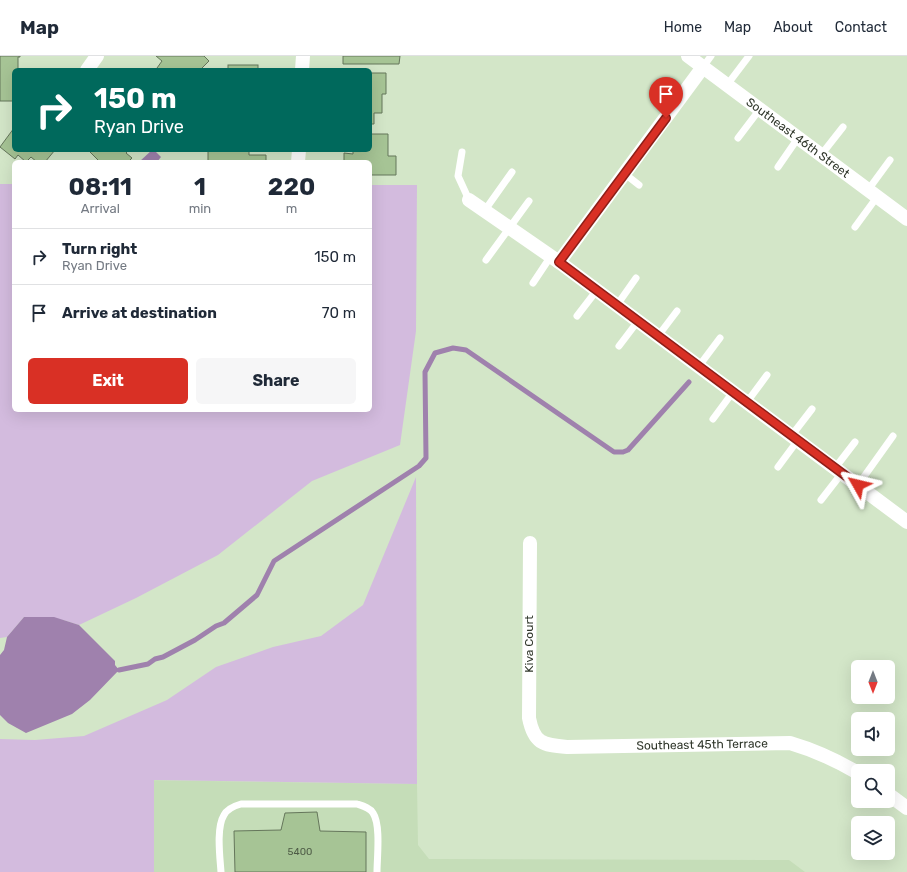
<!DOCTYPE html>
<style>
:root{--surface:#fff;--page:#f6f6f7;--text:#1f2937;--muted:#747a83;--line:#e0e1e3;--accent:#d93025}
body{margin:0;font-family:Rubik,sans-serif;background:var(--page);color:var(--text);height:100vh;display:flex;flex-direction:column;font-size:15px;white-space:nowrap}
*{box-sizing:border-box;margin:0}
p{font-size:13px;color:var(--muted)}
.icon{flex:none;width:22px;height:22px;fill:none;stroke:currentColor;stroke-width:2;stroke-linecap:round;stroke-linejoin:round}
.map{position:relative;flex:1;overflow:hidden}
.details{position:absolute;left:12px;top:104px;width:360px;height:252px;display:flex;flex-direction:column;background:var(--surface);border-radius:6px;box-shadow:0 4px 16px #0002}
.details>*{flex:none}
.guide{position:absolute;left:12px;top:12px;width:360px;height:84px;border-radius:6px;box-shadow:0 4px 16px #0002;background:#00695c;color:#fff;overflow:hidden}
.needle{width:26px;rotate:180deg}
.buttons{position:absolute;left:851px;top:604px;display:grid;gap:8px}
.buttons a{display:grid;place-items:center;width:44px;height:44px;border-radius:6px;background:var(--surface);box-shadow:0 4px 16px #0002;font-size:20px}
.pin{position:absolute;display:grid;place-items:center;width:34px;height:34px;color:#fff;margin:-41px -17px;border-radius:50% 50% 50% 0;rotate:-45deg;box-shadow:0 0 4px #0007}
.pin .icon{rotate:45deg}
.me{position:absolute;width:44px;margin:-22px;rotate:307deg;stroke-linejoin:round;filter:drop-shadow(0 0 3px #0008)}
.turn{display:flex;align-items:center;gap:14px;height:84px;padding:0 16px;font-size:18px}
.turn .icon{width:52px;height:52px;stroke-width:2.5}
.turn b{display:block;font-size:28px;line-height:34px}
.eta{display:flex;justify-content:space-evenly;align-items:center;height:68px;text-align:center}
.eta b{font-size:24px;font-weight:700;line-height:28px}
.action{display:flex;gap:8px;margin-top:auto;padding:8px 16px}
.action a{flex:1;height:46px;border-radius:6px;background:var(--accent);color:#fff;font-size:16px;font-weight:700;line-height:46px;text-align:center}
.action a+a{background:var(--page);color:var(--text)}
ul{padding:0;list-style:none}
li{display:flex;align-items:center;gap:12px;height:56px;padding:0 16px;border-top:1px solid var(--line)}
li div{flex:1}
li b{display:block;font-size:15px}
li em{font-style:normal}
header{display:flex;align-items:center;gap:24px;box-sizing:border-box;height:56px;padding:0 20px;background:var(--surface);border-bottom:1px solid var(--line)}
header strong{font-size:19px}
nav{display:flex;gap:22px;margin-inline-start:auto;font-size:14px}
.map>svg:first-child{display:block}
.built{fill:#c5ddb8}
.green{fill:#d3bbde}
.water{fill:#9f81ad}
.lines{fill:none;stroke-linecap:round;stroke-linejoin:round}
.stream{stroke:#9f81ad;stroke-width:5}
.building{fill:#a6c495;stroke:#65765b}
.service{stroke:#fff;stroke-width:7}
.minor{stroke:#fff;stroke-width:14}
.route-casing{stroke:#8d1f18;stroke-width:10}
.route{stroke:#d93025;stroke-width:7}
.labels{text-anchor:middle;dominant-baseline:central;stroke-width:3;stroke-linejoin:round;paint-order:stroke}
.number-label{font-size:10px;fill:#4d5a45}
.street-label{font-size:12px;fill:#2f362a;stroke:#fff}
</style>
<header>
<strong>Map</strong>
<nav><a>Home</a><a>Map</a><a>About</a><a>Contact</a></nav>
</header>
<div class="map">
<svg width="907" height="816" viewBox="0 0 907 816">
<rect width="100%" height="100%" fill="#d3e6c8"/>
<polygon class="built" points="138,724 417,728 418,789 429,803 789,804 805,816 139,816"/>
<g class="green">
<polygon points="0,128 14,128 14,354 370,354 370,129 417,129 416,275 400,389 312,425 218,499 136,542 79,569 63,564 24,561 7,581 0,582"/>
<polygon points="416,421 417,728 154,724 154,816 0,816 0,683 35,684 84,680 167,644 216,611 273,591 321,580 363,549"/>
</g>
<g class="water">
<polygon points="152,94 154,94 161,101 157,106 139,106"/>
<polygon points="24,561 54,561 79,569 115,605 115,609 119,614 90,644 72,658 26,677 8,667 0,659 0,599 4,594 7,581"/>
</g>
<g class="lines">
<polyline class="stream" points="119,614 148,608 155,603 163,601 195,584 216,570 224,567 257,539 274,505 419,410 426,402 425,316 435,297 453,292 466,294 614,396 623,396 628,394 689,326"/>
</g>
<g class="building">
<polygon points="0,0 20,0 20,1 18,1 18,14 14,14 14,45 0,45"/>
<polygon points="156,0 204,0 209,5 200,14 160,14 157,12 162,5"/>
<polygon points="343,0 400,0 399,8 343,8"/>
<rect x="228" y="9" width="30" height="5"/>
<polygon points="370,17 386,17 386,38 382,38 382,57 374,57 374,68 370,68"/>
<polygon points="14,72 14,94 55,94 45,106 37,106 31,101 26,106 18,99 15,103 0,91"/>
<polygon points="370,78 388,78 388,100 396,100 396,119 370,119 370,106 344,106 344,97 353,98 353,95 351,94 370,94"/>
<polygon points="91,94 129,94 126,97 132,102 128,106 100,106 89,95"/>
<polygon points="208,94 249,94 249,99 266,99 266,106 208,106"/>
<polygon points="317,756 320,775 366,776 366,816 235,816 234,775 281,774 285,757"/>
</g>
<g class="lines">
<g class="service">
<polyline points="703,11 711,0"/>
<polyline points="727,29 749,0"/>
<polyline points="655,36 674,51"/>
<polyline points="738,82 760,53"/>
<polyline points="462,96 458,120 469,144"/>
<polyline points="821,99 843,71"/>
<polyline points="778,111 798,82"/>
<polyline points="625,118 639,129"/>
<polyline points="868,134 890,104"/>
<polyline points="485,154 512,116"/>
<polyline points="855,171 877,141"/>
<polyline points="486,204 529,145"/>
<polyline points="533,227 551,200"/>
<polyline points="617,249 636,222"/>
<polyline points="577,260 597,234"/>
<polyline points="658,280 677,255"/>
<polyline points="619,290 638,265"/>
<polyline points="699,310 720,282"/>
<polyline points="747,346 767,319"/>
<polyline points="713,363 733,336"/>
<polyline points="792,379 812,353"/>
<polyline points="778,411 798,384"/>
<polyline points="835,412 855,386"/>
<polyline points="858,429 893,380"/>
<polyline points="821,444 842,417"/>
<path d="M221,816c-1,-15 -5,-44 3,-57 3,-6 10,-9 17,-11h116c6,2 13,4 16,9 8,12 4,45 4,59"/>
</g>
<g class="minor">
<path id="s1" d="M688,0l219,163"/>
<polyline points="87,14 97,0"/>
<polyline points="302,14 303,0"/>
<polyline points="298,106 299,94"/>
<polyline points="469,144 559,206 907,466"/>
<polyline points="559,206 703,11"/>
<path id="s2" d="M530,487l-1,175c5,25 13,27 38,29l223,-4c24,7 46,17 68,30"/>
<polyline points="888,738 907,752"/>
</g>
</g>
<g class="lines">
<g class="route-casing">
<polyline id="route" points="666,62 559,206 858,429"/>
</g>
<use href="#route" class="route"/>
</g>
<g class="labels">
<g class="number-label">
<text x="300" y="796">5400</text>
</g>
<g class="street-label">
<text stroke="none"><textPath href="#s1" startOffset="137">Southeast 46th Street</textPath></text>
<text transform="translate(529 588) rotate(-90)">Kiva Court</text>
<text stroke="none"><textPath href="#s2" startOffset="364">Southeast 45th Terrace</textPath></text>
</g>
</g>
</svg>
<div class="buttons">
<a><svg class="needle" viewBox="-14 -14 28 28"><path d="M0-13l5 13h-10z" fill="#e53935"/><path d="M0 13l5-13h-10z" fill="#747a83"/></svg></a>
<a><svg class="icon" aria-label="sound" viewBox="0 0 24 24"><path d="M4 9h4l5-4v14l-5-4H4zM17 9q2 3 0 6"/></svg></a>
<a><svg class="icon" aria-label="search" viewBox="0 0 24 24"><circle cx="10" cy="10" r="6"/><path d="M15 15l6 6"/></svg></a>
<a><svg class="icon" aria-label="layers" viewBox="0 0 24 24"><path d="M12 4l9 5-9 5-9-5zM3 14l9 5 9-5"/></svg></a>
</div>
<div class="pin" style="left:666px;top:62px;background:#d93025"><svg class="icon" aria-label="arrive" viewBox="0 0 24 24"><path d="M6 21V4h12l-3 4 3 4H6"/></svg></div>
<svg class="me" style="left:858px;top:429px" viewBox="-20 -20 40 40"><path d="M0-17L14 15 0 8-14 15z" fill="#d93025" stroke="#fff" stroke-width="4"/></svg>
<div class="guide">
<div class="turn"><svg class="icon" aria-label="right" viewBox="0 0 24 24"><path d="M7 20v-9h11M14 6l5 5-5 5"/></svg><div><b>150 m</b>Ryan Drive</div></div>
</div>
<section class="details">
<div class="eta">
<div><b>08:11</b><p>Arrival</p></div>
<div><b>1</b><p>min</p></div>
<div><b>220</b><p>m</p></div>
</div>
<ul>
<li><svg class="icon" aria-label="right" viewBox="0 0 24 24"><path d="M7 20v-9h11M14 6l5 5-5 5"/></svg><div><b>Turn right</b><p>Ryan Drive</p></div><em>150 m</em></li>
<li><svg class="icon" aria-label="arrive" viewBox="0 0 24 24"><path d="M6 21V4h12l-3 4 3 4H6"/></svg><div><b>Arrive at destination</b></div><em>70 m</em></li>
</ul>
<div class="action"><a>Exit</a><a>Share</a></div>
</section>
</div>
